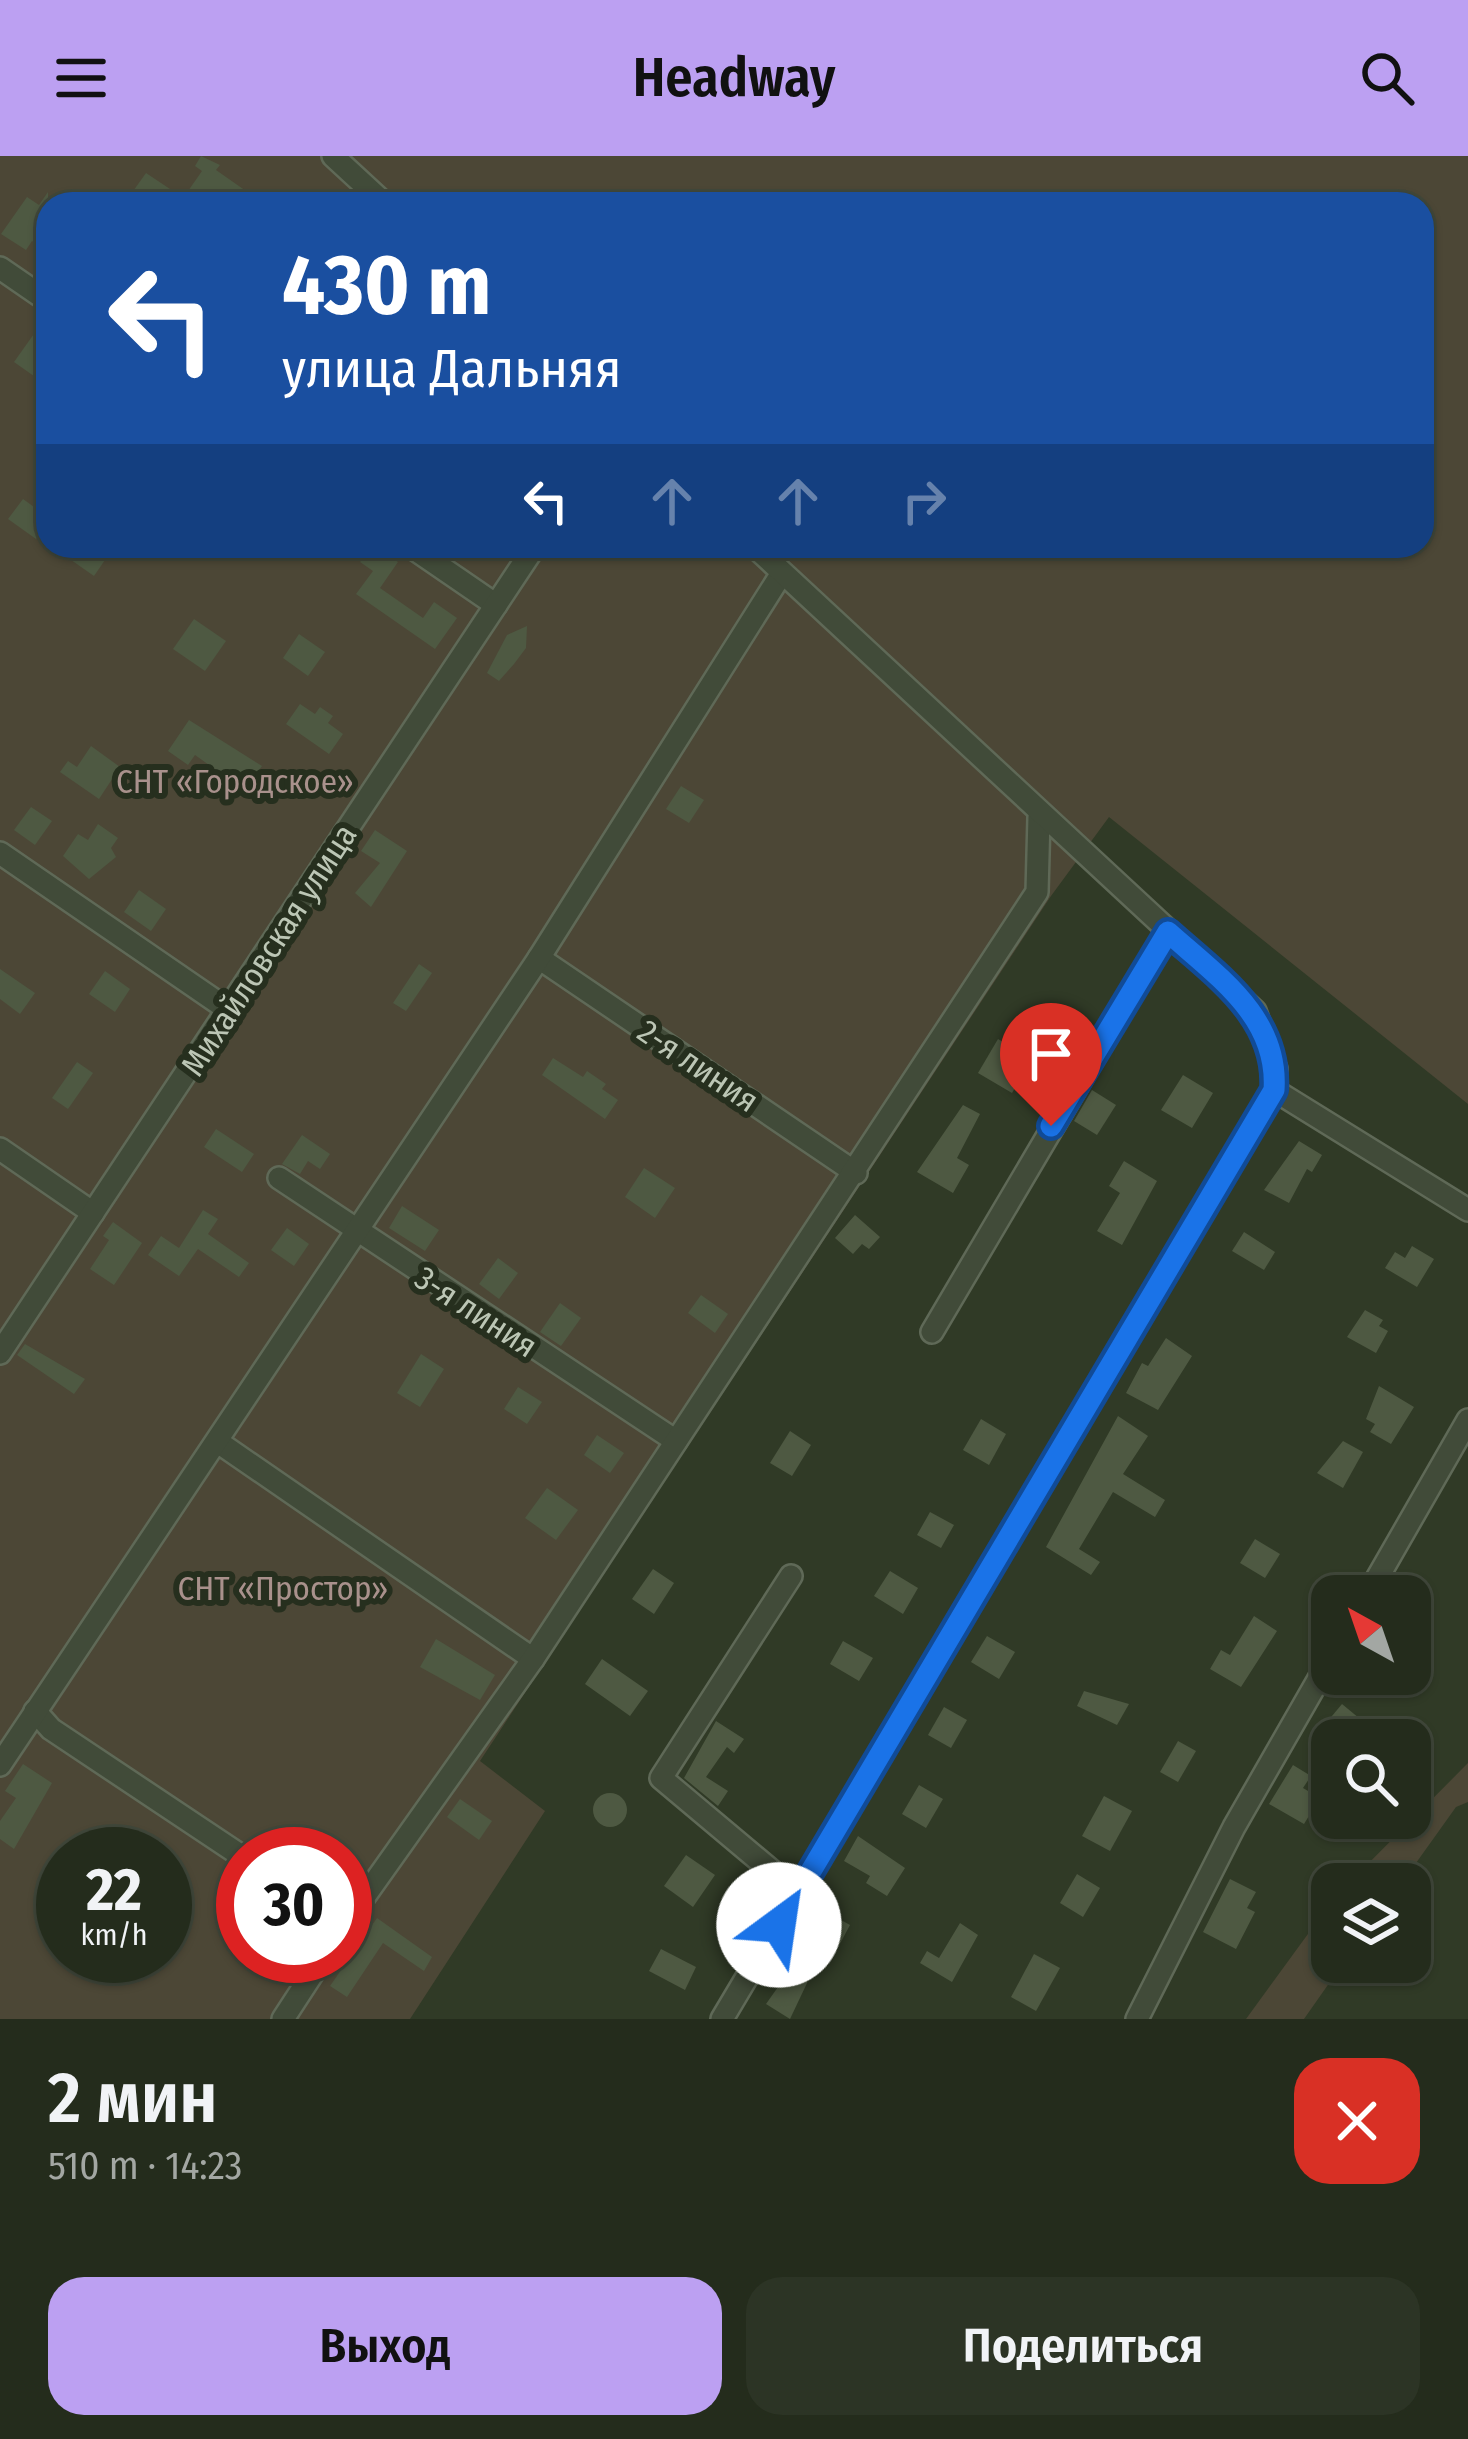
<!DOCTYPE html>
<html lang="ru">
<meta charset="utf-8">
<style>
:root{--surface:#242c1c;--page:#2c3425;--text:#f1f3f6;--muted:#a3a7a3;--line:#41483b;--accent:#bca0f2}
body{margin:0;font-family:"Fira Sans Condensed",sans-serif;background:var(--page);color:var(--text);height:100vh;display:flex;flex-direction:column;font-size:45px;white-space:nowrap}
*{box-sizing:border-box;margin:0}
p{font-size:39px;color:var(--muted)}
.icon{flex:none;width:66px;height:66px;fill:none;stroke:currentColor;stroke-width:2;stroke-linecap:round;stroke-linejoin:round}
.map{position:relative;height:1863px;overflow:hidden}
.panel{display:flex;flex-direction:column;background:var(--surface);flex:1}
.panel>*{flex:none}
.top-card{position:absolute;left:36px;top:36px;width:1398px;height:366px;border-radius:36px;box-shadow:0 3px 9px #0004,0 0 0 3px var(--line);background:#1a4fa0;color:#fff;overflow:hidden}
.needle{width:78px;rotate:320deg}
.fabs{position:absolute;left:1311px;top:1419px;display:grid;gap:24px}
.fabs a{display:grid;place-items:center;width:120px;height:120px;border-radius:24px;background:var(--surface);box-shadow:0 3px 9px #0004,0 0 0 3px var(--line);font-size:60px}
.speed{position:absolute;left:36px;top:1671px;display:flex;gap:24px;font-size:60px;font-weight:700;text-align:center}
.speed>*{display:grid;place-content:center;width:156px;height:156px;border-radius:50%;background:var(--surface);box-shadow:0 3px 9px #0004,0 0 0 3px var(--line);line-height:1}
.speed small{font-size:30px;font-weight:400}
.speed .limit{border:18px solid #d22;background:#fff;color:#111}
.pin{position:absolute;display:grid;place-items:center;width:102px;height:102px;color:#fff;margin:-123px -51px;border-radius:50% 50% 50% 0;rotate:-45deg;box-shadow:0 0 12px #0007}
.pin .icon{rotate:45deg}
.me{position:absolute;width:132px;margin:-66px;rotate:31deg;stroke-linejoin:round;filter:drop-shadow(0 0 9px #0008)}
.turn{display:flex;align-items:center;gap:42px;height:252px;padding:0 48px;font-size:54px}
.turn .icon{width:156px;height:156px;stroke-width:2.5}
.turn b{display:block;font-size:84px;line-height:102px}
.lanes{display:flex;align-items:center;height:114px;padding:0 48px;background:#0003;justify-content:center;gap:60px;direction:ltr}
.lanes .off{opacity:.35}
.round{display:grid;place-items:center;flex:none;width:126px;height:126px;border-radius:36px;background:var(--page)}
.head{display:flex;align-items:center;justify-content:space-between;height:204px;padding:0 48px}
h1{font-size:72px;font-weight:600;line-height:90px}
.primary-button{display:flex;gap:24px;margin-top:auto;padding:24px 48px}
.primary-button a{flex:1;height:138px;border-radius:36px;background:var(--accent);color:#111;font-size:48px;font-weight:600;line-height:138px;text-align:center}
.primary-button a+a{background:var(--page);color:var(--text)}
header{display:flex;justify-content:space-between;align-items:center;height:156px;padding:0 48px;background:var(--accent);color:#111;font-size:54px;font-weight:600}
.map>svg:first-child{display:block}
.green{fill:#4c4736;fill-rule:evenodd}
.building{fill:#4e5942}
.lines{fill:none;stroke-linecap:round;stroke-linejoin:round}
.street-casing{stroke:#5f6957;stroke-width:26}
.street{stroke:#414b39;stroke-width:21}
.route-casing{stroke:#114b97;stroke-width:30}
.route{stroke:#1a73e8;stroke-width:21}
.labels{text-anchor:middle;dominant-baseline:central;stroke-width:12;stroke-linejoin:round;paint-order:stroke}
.park-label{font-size:33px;fill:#a9918c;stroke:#262f1e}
.street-label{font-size:33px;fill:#bcc6b5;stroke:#262f1e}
</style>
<header><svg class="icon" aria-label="menu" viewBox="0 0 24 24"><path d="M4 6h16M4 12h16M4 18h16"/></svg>Headway<svg class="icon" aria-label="search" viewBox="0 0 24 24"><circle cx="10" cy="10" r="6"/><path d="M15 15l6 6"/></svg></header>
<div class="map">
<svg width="1468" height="1863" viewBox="0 0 1468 1863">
<rect width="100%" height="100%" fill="#303a26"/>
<g class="green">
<path d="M0,0h1468v948l-359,-287 -58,79 -571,865 65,50 -135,208h-410zM48,48h1374v342h-1374zM63,1698h102v102h-102zM243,1698h102v102h-102z"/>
<polygon points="1468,1607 1468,1646 1456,1651 1401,1728 1348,1728"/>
<polygon points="1332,1745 1332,1806 1344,1806 1304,1863 1246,1863"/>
</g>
<g class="building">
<polygon points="201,0 220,9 216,14 246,35 238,47 218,34 209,48 179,48 202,15 195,10"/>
<polygon points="146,17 173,35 164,48 145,48 131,38"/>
<polygon points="48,36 48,78 40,91 32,85 26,94 1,78 27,41 39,49"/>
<polygon points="36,175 48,183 48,230 14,206"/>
<polygon points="23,343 48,361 36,383 8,363"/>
<polygon points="51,390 85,390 105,404 94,420"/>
<polygon points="375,390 398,406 380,432 423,462 434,446 457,462 435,493 356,438 373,415 360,406"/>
<polygon points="194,463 226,485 205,515 173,493"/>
<polygon points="527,470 526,492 514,508 499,525 487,517 507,479"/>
<polygon points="299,478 325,496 308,520 283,502"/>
<polygon points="300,548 315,558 320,551 333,560 328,567 343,578 329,598 286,568"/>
<polygon points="189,564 262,610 240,641 229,633 233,626 195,599 188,609 168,595"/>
<polygon points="91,590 120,611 99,643 60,616 68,605 77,611"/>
<polygon points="681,630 704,644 689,667 666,653"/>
<polygon points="31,651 52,665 35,689 14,674"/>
<polygon points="98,668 118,682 111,692 116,701 89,723 63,700 78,678 88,684"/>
<polygon points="375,674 407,695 371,751 355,737 380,707 361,695"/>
<polygon points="139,734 166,753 151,775 124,756"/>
<polygon points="419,808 432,817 406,855 393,847"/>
<polygon points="0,813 35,837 20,858 0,843"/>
<polygon points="105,815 130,833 115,856 89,838"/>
<polygon points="998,883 1032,904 1012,937 978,917"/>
<polygon points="553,902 583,921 587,915 606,928 602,933 618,944 605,963 542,919"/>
<polygon points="77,906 93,917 68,953 52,942"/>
<polygon points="1183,919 1213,937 1192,972 1161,954"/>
<polygon points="1092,934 1116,949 1097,979 1074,965"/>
<polygon points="963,949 980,958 957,1002 969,1009 953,1037 917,1016"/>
<polygon points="216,973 254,998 242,1016 204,991"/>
<polygon points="302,979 330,998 320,1013 308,1005 300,1018 282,1008"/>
<polygon points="1299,985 1322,999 1312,1016 1307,1013 1289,1047 1264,1034"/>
<polygon points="1124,1005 1157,1025 1122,1089 1097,1075 1120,1037 1109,1030"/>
<polygon points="644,1012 675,1032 655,1062 625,1041"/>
<polygon points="402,1050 439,1074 425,1095 389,1072"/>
<polygon points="203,1054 218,1063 208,1078 249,1107 239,1121 198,1093 179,1120 148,1099 161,1080 179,1092"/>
<polygon points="855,1059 880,1081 869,1093 862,1088 853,1098 835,1082"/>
<polygon points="113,1066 142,1087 114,1129 90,1113 109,1084 103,1080"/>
<polygon points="287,1072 309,1088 294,1110 271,1094"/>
<polygon points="1244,1076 1275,1096 1264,1114 1232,1095"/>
<polygon points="1412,1090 1434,1103 1417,1131 1385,1112 1395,1096 1405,1102"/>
<polygon points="498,1102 518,1117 499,1143 479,1128"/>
<polygon points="701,1139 728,1158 715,1177 688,1157"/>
<polygon points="560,1147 581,1162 561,1190 540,1176"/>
<polygon points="1365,1154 1383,1164 1379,1170 1388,1175 1376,1197 1347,1181"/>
<polygon points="1166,1182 1192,1200 1158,1254 1126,1237 1142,1207 1148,1210"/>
<polygon points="25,1188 85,1223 74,1238 17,1199"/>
<polygon points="421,1198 444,1213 420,1251 397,1237"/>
<polygon points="1379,1230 1414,1251 1391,1288 1370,1276 1375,1268 1366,1263"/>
<polygon points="518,1231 542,1246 527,1268 504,1253"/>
<polygon points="1118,1260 1148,1280 1123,1318 1165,1344 1155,1361 1113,1336 1079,1393 1100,1406 1091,1419 1046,1391"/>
<polygon points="981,1263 1006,1278 989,1309 963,1294"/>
<polygon points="790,1275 811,1289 792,1320 770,1307"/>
<polygon points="597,1279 624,1297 610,1317 584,1299"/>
<polygon points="1343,1285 1363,1296 1343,1332 1317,1317"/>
<polygon points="547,1332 578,1354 556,1384 525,1362"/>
<polygon points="930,1356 954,1369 941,1392 917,1379"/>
<polygon points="1255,1383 1280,1398 1265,1422 1240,1407"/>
<polygon points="653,1413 674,1427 654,1458 632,1443"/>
<polygon points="890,1415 918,1432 903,1458 874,1440"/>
<polygon points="1254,1460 1277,1475 1241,1531 1210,1513 1221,1494 1230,1499"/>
<polygon points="987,1480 1015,1496 999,1523 971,1506"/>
<polygon points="436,1483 495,1519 480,1544 420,1511"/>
<polygon points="843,1485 873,1502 859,1525 830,1508"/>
<polygon points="602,1503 648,1535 630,1560 585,1528"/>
<polygon points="1084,1535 1129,1548 1117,1569 1077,1550"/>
<polygon points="1342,1548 1371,1572 1361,1584 1336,1584 1322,1572"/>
<polygon points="944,1551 967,1564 951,1592 928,1579"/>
<polygon points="716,1565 744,1583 734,1597 727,1591 706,1621 728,1635 718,1650 684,1622"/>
<polygon points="1178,1585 1196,1595 1178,1626 1160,1616"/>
<polygon points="23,1608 52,1627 14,1693 0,1683 0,1665 16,1642 5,1635"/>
<polygon points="1293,1609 1311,1620 1303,1632 1320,1642 1304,1668 1269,1648"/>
<polygon points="919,1629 943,1643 926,1672 902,1658"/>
<circle cx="610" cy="1654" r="17"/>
<polygon points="1104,1640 1132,1655 1110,1695 1082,1680"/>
<polygon points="460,1643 492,1665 479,1684 447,1661"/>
<polygon points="858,1680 905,1712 887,1740 866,1727 870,1720 844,1705"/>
<polygon points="686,1699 715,1719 693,1751 664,1730"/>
<polygon points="1077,1718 1100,1732 1083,1761 1060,1747"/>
<polygon points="1230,1723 1256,1736 1247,1752 1255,1756 1236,1793 1203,1776"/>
<polygon points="827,1756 850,1769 835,1797 812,1784"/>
<polygon points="377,1762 432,1801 424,1815 383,1787 347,1841 330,1830"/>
<polygon points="960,1767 978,1779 952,1826 920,1807 927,1795 939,1802"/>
<polygon points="661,1793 696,1811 685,1834 649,1815"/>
<polygon points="1034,1798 1060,1812 1036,1855 1011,1841"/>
<polygon points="790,1814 808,1825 790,1863 766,1848"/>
</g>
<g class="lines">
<g class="street-casing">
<g id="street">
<polyline points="333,0 385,48"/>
<polyline points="0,112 48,145"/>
<polyline points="410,390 496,449"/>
<polyline points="0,697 230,855"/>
<polyline points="539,802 856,1017"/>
<polyline points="1274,934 1468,1054"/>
<polyline points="0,993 93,1057"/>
<polyline points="279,1022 676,1285"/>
<polyline points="932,1176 1168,776"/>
<polyline points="0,1197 535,390"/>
<polyline points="218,1286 533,1503"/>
<polyline points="791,1420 661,1622 798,1737"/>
<polyline points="1367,1440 1468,1264"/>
<polyline points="35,1555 51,1573 243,1701"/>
<polyline points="0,1609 539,802 782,417"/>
<polyline points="345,1768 533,1503 1037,736 1039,661"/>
<polyline points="283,1863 324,1800"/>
<polyline points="722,1863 1218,1030 1274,934 1276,913 1255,855 754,390"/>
<polyline points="1137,1863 1234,1671 1332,1500"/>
</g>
</g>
<use href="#street" class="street"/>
</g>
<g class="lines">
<g class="route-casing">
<path id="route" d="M779,1769l495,-835c5,-73 -57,-114 -106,-158l-117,194"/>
</g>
<use href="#route" class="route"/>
</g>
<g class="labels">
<g class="park-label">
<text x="235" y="626">СНТ «Городское»</text>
<text x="283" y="1433">СНТ «Простор»</text>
</g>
<g class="street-label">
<text transform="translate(269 794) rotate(-57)">Михайловская улица</text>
<text transform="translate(698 910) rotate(34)">2-я линия</text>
<text transform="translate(476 1156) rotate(33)">3-я линия</text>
</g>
</g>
</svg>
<div class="fabs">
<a><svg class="needle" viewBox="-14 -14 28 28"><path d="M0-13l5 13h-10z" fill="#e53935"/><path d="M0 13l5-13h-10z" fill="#a3a7a3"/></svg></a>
<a><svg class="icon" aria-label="search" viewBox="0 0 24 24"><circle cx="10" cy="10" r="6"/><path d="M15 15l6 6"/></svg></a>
<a><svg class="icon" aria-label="layers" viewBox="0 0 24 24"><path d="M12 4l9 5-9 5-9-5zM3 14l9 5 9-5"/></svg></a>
</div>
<div class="speed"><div>22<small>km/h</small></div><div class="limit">30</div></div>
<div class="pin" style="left:1051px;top:970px;background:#d93025"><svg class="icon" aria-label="arrive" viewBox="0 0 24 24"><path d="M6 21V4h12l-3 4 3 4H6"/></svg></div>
<svg class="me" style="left:779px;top:1769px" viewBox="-20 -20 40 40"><circle r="19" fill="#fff"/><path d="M0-13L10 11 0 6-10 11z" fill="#1a73e8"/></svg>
<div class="top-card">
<div class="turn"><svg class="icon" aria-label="left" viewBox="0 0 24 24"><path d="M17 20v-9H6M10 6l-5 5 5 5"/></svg><div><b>430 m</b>улица Дальняя</div></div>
<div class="lanes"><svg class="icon" aria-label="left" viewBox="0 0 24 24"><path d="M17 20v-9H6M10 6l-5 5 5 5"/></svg><svg class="icon off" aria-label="ahead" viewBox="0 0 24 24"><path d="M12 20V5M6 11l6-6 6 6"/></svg><svg class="icon off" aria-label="ahead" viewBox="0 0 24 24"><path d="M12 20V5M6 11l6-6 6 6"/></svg><svg class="icon off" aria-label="right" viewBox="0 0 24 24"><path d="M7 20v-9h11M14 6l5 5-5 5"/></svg></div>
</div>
</div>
<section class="panel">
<div class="head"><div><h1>2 мин</h1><p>510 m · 14:23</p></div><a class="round" style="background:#d93025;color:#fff"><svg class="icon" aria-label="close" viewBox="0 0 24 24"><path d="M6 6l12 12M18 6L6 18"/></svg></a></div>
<div class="primary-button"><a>Выход</a><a>Поделиться</a></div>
</section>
